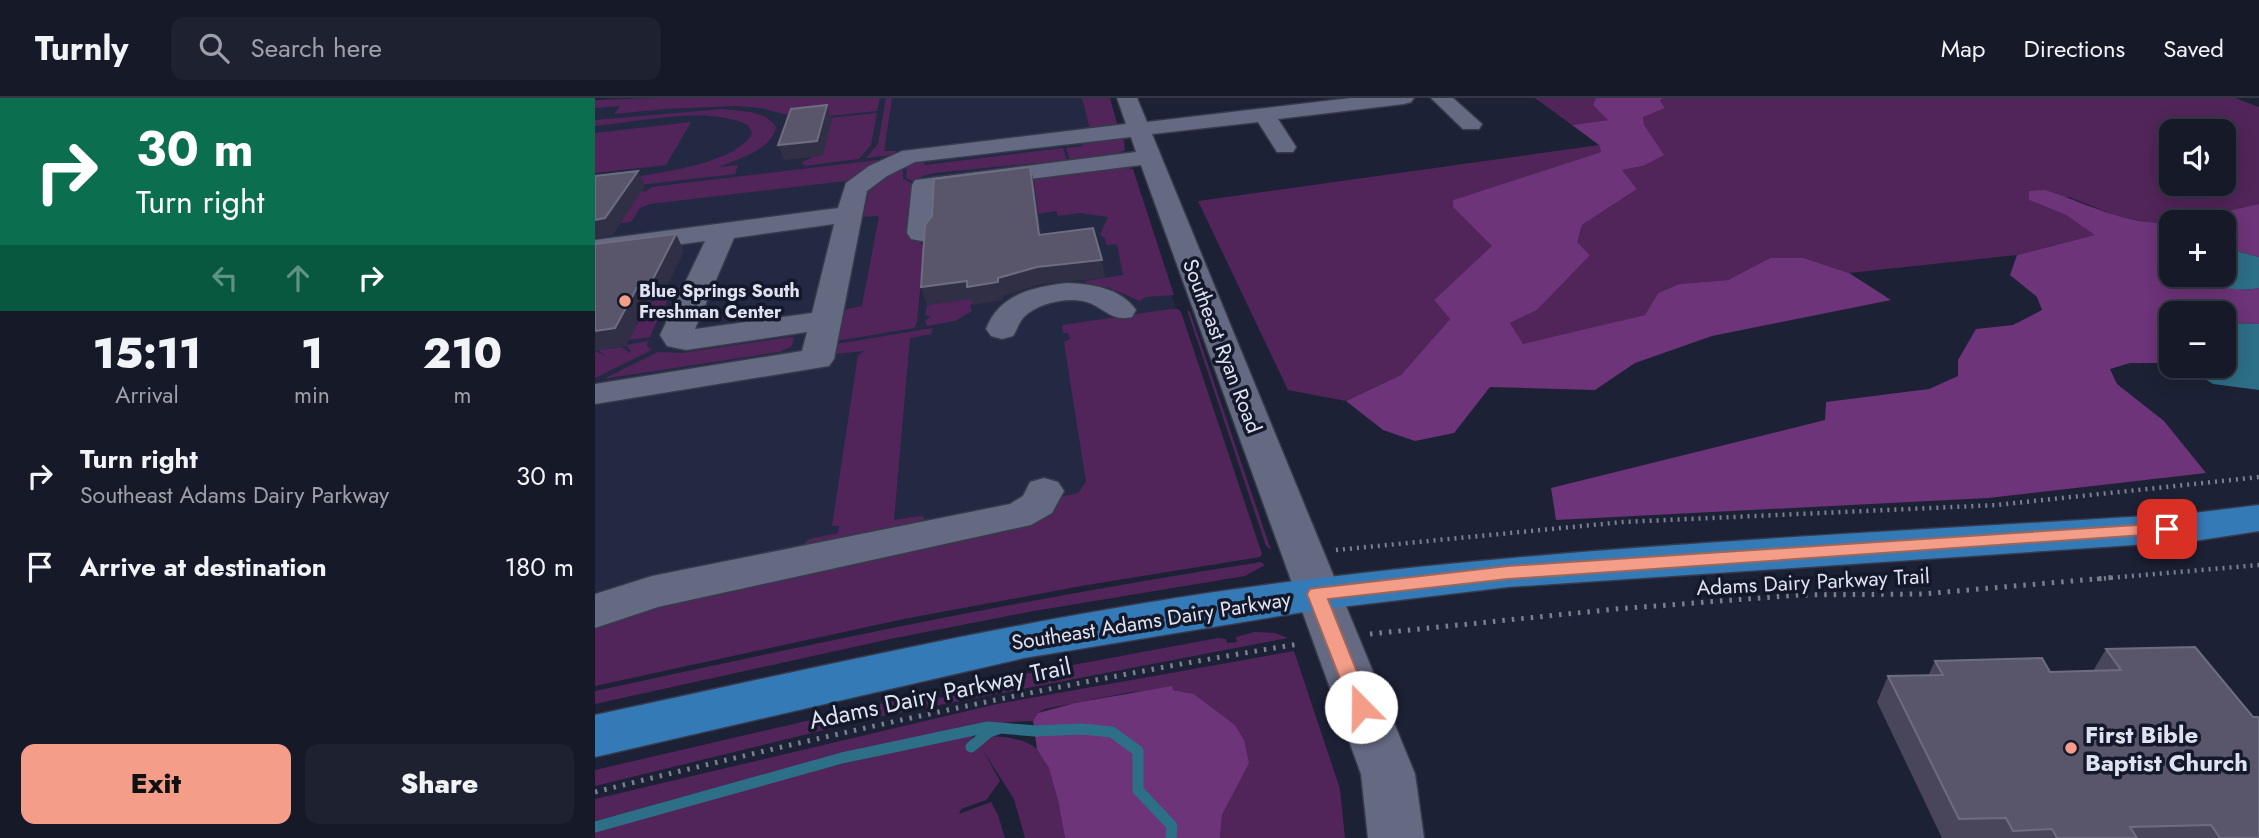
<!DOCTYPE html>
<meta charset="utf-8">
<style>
:root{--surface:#151928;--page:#1e2230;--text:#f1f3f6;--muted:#9da0a8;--line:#343845;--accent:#f49e8a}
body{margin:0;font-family:Jost,sans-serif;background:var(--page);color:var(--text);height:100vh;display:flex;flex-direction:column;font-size:26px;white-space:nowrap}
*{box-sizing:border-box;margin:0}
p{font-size:23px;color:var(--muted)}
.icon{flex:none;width:38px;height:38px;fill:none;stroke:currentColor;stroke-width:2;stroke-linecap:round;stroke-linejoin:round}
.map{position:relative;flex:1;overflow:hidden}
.panel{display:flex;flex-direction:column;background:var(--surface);width:595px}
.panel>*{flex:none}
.top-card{background:#0b6e4f;color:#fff;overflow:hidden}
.tools{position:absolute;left:1564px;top:21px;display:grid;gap:14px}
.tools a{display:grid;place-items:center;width:77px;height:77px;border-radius:14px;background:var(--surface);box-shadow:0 4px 18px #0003,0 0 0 2px var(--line);font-size:35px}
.pin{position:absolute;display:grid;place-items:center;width:60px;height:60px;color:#fff;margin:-30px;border-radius:14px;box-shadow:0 4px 10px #0006}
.me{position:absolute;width:77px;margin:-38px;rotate:338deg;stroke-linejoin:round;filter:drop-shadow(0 0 5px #0008)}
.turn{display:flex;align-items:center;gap:24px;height:147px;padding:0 21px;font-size:32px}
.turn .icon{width:91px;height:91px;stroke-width:2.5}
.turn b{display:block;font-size:49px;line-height:60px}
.lanes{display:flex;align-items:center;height:66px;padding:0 21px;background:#0003;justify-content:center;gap:35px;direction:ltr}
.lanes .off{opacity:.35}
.eta{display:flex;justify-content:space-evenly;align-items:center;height:119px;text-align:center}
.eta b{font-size:42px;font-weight:800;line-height:49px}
.button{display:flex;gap:14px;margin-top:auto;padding:14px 21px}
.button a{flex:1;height:80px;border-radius:14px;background:var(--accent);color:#111;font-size:28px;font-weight:800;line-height:80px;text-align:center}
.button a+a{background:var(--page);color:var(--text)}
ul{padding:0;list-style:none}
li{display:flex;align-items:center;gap:21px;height:91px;padding:0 21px}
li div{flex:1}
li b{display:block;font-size:26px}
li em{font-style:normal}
header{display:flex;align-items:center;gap:42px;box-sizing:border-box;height:98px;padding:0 35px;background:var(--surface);border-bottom:2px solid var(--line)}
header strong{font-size:33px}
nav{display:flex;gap:38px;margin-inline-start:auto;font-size:24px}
.search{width:490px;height:63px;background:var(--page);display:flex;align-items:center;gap:18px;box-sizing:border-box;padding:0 24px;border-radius:14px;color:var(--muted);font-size:26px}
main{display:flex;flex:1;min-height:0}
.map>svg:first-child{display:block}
.built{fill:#232943}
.green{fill:#512559;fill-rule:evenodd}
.forest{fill:#6d3479}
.water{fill:#2d6f86}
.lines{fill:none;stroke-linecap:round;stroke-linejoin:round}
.stream{stroke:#2d6f86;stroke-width:11}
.minor-casing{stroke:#373a4b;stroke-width:3}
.major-casing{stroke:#373a4b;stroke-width:3}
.path-far1{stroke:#7b8091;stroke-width:4.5;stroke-dasharray:2 5;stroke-linecap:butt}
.path{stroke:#7b8091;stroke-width:5;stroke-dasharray:2.5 7;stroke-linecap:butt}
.minor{fill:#646a82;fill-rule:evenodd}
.major{fill:#347ab6;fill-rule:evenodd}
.wall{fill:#49455a}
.shaded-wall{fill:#302f45}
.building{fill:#59566b;stroke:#6e6c80;stroke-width:2}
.route{fill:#f49e8a;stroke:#9f675a;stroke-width:2}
.poi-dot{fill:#f49e8a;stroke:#13182b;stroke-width:2.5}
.labels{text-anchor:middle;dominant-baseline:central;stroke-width:7;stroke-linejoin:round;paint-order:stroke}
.far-poi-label{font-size:18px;font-weight:bold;fill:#dfe3f1;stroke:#13182b;text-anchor:start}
.street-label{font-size:21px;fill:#dfe3f1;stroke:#13182b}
.near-street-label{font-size:24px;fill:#dfe3f1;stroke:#13182b}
.near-poi-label{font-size:24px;font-weight:bold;fill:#dfe3f1;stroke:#13182b;text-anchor:start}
</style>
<header>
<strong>Turnly</strong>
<div class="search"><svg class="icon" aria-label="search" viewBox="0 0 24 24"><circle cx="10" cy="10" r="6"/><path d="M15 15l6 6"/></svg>Search here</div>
<nav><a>Map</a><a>Directions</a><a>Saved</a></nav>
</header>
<main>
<section class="panel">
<div class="top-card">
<div class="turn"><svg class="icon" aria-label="right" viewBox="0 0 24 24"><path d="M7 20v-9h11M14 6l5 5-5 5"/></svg><div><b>30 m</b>Turn right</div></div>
<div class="lanes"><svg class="icon off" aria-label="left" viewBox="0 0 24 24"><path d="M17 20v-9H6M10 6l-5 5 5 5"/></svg><svg class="icon off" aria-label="ahead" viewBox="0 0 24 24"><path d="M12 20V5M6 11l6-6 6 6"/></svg><svg class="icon" aria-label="right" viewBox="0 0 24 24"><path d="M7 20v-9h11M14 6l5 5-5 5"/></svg></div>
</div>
<div class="eta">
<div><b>15:11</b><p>Arrival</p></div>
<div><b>1</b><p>min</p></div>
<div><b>210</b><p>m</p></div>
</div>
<ul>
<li><svg class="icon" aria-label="right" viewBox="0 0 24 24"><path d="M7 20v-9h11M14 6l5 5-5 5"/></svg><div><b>Turn right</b><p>Southeast Adams Dairy Parkway</p></div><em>30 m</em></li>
<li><svg class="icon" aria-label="arrive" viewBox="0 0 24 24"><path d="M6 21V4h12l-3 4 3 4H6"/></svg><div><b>Arrive at destination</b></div><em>180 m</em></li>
</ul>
<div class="button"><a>Exit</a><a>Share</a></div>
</section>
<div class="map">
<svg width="1664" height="740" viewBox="0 0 1664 740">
<rect width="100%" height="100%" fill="#1c2135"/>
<polygon class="built" points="19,0 513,0 656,443 0,567 0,2"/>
<g class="green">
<polygon points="63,0 285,0 282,13 207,21 166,10 140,8 70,11 19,16 25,8 0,10 0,2"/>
<polygon points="291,0 297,0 289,53 301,53 299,57 271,60 283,46"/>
<polygon points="487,0 515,0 523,29 495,31"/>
<polygon points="940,0 1001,0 998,7 1014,22 977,27"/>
<path d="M1069,0h571l24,9v97l-55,14 -49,6 -38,-8 -48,-19 -40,3 37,15 30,20 -79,20 -168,18 -45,-15h-34l-42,22 -49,4 -21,9 -13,22 -122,30 -13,-22 27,-13 52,-56 -13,-12 6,-17 55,-36 -15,-19 22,-4 -1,-50 22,-8 -5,-8zM1577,33h52v53h-52z"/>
<path d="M127,11c18,2 43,1 54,18 -4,23 -38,32 -57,40l19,-2 -3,9 -140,16v-8c35,-5 141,-14 157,-49l-4,-8c-40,-20 -109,-3 -153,1v-6z"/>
<polygon points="282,15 276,47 264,61 209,68 207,64 216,60 233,20"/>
<polygon points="96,24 71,67 0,75 0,35"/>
<polygon points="524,38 529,42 530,52 513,59 476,65 471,50 488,48 487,43"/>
<polygon points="1004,47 1006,54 858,102 858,109 898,148 839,202 855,221 806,277 751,303 693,292 603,103"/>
<polygon points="468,50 473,66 441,70 440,65 339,75 327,78 322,85 311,80 312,65 329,63 330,67"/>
<polygon points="291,61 251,83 55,106 45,110 36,124 26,125 21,97 51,93 56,89"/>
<polygon points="308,67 308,81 321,87 326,146 329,148 322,224 319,230 241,243 248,212 267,208 284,118 268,119 274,92"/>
<polygon points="523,69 538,71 579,197 550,199 545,203 512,189 491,187 490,183 528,177 522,146 511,147 510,140 505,137 513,119 485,115 463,118 461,113 443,116 432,77"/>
<polygon points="74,199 69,209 60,210 57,218 65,216 55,239 34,242 53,204"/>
<polygon points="377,200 378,206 375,207 377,213 360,223 332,228 330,223 336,218 330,217 332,207"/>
<polygon points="576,211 583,211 586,214 667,456 665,459 492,487 309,521 0,588 0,525 38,513 113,498 114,494 459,412 464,399 483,395 491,384 469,244 475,241 473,235 468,235 467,227"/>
<polygon points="592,212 595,214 676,452 671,448"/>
<polygon points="338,230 336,236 315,240 299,422 325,418 329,419 329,424 206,449 214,441 243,435 244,428 237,428 263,257 270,253 239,256 241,246"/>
<polygon points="195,239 199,240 197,248 184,254 8,281 63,254 87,255"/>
<polygon points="53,243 52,248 57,252 0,280 0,253 11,258 3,252 27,249 34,255 36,253 31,247"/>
<path d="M666,464l4,3 -20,11 -211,35 -144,28 -295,65v-13c221,-48 442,-95 666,-129z"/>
<polygon points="659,534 680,535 693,540 282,619 0,688 0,672 336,594 344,594 344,600 356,598 357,591 364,588 623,540 631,541 632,545 642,544 641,539"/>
<path d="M699,553l46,138 5,49h-125l2,-23 26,-52 -13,-38 -41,-31 -21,-4 -42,2 -86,17 -7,4 -5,8c-51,1 -98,13 -148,24 -97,21 -194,50 -290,76v-22l402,-95z"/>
<path d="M380,635l-8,14 3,3 6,-1 13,-13c15,1 36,2 48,13 18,16 24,66 28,89h-40l-11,-39 -32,-50 18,32 -14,19 -25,9 -2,5 32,-12 7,13 7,23h-410v-9l191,-52z"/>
</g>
<g class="forest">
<polygon points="1001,0 1069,0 1065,2 1070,10 1048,19 1049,27 1069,57 1048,68 1027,72 1042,91 987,127 982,144 995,157 942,212 915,225 928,246 1050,217 1063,195 1084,186 1133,182 1175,160 1209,160 1254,175 1296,202 1117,238 1040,265 1000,292 895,289 859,335 820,343 788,332 751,303 806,277 855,221 839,202 897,148 858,109 858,102 1006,54 1004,47 977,27 1013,22 998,7"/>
<path d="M1450,92c41,13 83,36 127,33v52c29,0 56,20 87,13v36l-35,-1v-10h-52v50h-42l-20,6 7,15 47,37 42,52 -218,25 -432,22 -5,-32 274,-68 1,-18 103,-13 29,-13v-16l18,-31 37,-4 29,-15 -5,-13 -27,-22 7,-20 78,-20 -29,-20 -37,-15v-9z"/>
<polygon points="1664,106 1664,159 1629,150 1629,124 1585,124"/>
<polygon points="577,588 578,592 599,596 640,627 649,642 654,665 627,717 625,740 470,740 463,702 454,670 442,651 438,623 443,615 480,605"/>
</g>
<g class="water">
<path d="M1629,150l35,9v31c-24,5 -54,-3 -76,-13h41z"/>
<polygon points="1629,225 1664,226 1664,292 1618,286 1597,273 1596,268 1629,268"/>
</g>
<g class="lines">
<g class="stream">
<polyline points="376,649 394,634 403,631"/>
<polyline points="0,729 247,660 393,629 440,633 487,631 517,634 543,653 543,692 577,728 576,740"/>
</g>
<g class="minor-casing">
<g id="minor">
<path d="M522,0h20l10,24 204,-24h63l-3,4 -7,2 -126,15 18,28 -3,5h-16l-19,-30 -106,12 263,640 9,64h-56l-7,-64 -220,-609 -205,26 -1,42 -4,6 -10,2 -10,-2 -4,-6 5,-48 3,-5 221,-28 -5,-15 -216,25 -28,14 -20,15 -33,168 -5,7 -234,38v-20l207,-33 5,-19 -121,18 -19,-4 -7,-11 45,-94 -110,15v-16l243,-32 8,-25 23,-17 33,-15 224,-27zM239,126l-22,89 -117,16 39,-91z"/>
<polygon points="836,0 858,0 887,26 884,31 868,31"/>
<path d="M472,185c25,1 54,5 69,27l-4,7c-19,4 -24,-5 -40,-13 -19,-9 -53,-2 -68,13 -5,5 -7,13 -11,19l-11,3 -11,-3 -5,-7c13,-35 47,-42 81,-46z"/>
<polygon points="449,380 463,384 469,393 457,415 436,427 63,509 0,530 0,496 57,478 415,406 428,398 435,384"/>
</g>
</g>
<g class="major-casing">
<path id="major" d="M1664,407v26l-65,10 -686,46 -192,23 -292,48 -429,99v-42c241,-52 480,-108 725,-137 290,-35 583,-46 874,-65z"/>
</g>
<g class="path-far1">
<polyline points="741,452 1028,424 1402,407 1664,379"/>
<polyline points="1502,481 1664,467"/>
</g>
<g class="path">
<polyline points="775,536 1021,511 1204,497 1327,496 1523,479"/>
<path d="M0,694c233,-58 467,-110 704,-148"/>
</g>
<use href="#minor" class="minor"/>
<use href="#major" class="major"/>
</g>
<polygon class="wall" points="1511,551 1664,740 1347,740 1282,604 1293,578 1333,578 1340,563 1455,574 1498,573"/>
<g class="shaded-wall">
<polygon points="232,7 237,22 228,58 189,62 183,47"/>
<polygon points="435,69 439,84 449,154 444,137"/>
<polygon points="43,73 50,88 18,137 0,140 0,122"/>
<polygon points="81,136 89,153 65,202 53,204 31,248 0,253 0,233 44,186"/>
<polygon points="507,162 510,180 446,186 408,198 408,202 378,207 376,201 332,207 326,189 372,183 403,180 442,169"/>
</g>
<g class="building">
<polygon points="232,7 222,43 183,47 196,11"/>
<polygon points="435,69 444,137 498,130 507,162 442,169 403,180 403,184 372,189 372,183 326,189 330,127 337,118 339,81"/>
<polygon points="43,73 10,120 0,122 0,78"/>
<polygon points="81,136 56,185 44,186 20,230 0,233 0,146"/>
<polygon points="1600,549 1658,619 1663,619 1664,620 1664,740 1625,740 1616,727 1535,729 1542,740 1462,740 1457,731 1418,733 1411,720 1364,721 1293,578 1348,577 1340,563 1447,560 1455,574 1526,572 1511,551"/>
</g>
<polygon class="route" points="1572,425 1578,427 1580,431 1578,435 913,481 733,501 776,609 773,615 766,617 759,615 756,609 712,496 715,491 721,490 913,468"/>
<g class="poi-dot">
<circle cx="30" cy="203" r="7"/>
<circle cx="1476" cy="650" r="7"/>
</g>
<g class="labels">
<g class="far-poi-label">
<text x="44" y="193">Blue Springs South<tspan x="44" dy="21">Freshman Center</tspan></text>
</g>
<g class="street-label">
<text transform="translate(627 248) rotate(69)">Southeast Ryan Road</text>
<text transform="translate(1218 484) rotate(-3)">Adams Dairy Parkway Trail</text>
<text transform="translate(556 523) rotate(-9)">Southeast Adams Dairy Parkway</text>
</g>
<g class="near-street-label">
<text transform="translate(345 595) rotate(-12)">Adams Dairy Parkway Trail</text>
</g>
<g class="near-poi-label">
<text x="1490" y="636">First Bible<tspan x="1490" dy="28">Baptist Church</tspan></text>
</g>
</g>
</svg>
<div class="tools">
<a><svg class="icon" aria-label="sound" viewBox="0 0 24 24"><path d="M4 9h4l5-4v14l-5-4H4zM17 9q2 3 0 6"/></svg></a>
<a>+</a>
<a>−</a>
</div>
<div class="pin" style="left:1572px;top:431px;background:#d93025"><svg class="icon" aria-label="arrive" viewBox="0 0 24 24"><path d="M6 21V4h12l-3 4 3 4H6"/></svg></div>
<svg class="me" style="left:766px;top:609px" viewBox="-20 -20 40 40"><circle r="19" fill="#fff"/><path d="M0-13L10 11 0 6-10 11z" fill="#f49e8a"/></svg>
</div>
</main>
